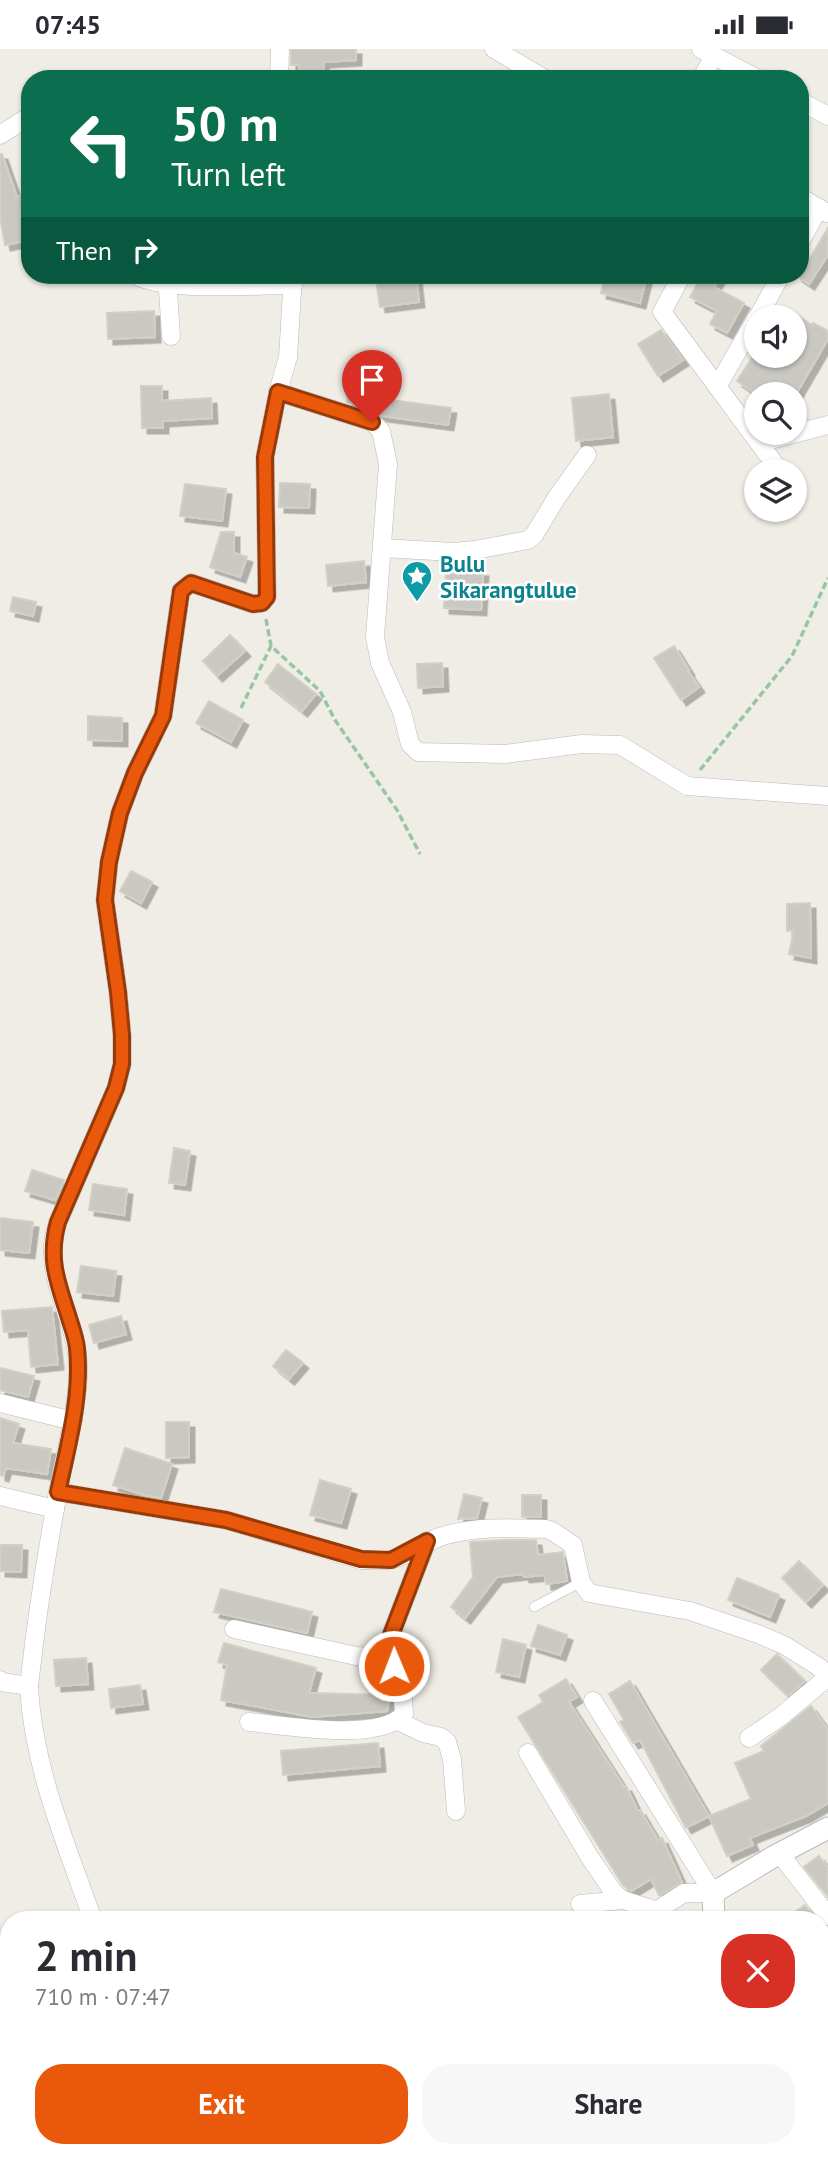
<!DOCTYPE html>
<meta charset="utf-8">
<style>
:root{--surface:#fff;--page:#f7f7f7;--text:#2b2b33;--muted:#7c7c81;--accent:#ea580c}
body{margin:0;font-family:"PT Sans",sans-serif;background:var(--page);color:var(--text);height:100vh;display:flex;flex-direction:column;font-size:26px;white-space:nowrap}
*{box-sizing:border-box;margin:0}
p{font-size:23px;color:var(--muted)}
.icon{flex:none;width:38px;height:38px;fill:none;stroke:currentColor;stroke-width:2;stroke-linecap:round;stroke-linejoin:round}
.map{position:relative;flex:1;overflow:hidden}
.side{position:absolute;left:0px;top:1862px;width:830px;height:247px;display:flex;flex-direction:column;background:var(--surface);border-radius:28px 28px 0 0;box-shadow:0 2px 5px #0004}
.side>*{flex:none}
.guide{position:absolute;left:21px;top:21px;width:788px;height:214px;border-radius:28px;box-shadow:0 2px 5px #0004;background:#0b6e4f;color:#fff;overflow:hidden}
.fabs{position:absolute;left:744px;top:256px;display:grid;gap:14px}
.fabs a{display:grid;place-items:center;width:63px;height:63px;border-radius:50%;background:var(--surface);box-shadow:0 2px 5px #0004;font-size:35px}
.pin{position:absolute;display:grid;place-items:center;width:60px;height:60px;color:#fff;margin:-72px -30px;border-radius:50% 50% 50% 0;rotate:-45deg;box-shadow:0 0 7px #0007}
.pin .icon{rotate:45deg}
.me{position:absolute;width:77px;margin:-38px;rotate:359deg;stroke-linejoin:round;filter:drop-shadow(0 0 5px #0008)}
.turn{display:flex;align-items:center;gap:24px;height:147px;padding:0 35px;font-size:32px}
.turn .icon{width:91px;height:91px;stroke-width:2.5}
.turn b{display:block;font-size:49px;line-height:60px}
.then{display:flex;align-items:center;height:66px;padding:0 35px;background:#0003;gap:14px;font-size:26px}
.round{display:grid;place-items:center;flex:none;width:74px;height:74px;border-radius:28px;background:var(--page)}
.summary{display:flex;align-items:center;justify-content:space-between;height:119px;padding:0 35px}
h1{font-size:42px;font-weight:600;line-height:52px}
.cta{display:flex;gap:14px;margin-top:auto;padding:14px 35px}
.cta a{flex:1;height:80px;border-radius:28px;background:var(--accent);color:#fff;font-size:28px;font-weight:600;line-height:80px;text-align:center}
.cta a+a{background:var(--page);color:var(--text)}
.status{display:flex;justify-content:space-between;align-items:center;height:49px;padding:0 35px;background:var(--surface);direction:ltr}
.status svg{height:19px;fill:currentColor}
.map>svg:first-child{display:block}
.building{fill:#cac8c2;stroke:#d4cfc3;stroke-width:2;filter:url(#shadow)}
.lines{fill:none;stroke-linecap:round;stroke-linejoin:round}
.service-casing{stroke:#b7babf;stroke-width:10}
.minor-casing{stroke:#b7babf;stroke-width:19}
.tertiary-casing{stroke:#b7babf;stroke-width:23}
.path{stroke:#98c6a5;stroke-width:3.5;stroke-dasharray:7 3.5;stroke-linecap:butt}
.service{stroke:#fff;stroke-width:9}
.minor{stroke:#fff;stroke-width:18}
.tertiary{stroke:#fff;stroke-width:21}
.route-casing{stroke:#983908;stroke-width:18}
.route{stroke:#ea580c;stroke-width:12}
.labels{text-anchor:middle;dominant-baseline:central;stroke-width:5;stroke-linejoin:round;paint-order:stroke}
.culture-label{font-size:23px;font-weight:bold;fill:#0d838f;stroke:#fff;text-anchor:start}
</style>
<div class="status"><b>07:45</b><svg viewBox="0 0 49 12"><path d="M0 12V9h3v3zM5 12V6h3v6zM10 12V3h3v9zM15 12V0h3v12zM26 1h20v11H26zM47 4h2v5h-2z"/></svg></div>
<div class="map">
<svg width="828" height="2108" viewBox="0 0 828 2108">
<defs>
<filter id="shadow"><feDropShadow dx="5.5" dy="5.5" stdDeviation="0" flood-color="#0004"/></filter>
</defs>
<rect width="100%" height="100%" fill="#efede5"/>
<g class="building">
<polygon points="291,0 356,0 356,11 323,13 325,30 300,30 299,16 291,16"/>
<polygon points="0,105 2,105 17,148 30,144 30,161 20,165 25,192 5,196 0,168"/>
<polygon points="828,179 828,206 809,235 797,227 800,226"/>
<polygon points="416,226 419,253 380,258 376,231"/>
<polygon points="605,226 647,226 640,254 601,244"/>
<polygon points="702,226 721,226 714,238 744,254 727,284 710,275 717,262 690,248"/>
<polygon points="154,262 155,288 108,290 107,264"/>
<polygon points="794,264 812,276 813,274 828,282 828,290 796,345 756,345 737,332 754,306 794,306"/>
<polygon points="661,281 683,311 658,327 638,295"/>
<polygon points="141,337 162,337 162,352 211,349 212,369 163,372 163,379 142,379"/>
<polygon points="348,345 451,359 448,376 382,367 375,362 347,353"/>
<polygon points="609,345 613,388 576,392 572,349"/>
<polygon points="280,434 310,435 309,459 279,458"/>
<polygon points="185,435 226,440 222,472 180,467"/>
<polygon points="221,483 234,483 234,504 247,508 240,528 210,518"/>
<polygon points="364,512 366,533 328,537 326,516"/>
<polygon points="446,520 483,522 481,561 444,559"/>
<polygon points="13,548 36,553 33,567 10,562"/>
<polygon points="230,586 245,602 217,627 203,612"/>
<polygon points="674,597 689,621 688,622 699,638 681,651 654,609"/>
<polygon points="442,614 443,637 418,639 417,615"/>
<polygon points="278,615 316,645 302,662 265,633"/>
<polygon points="209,652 243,671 231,693 196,674"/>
<polygon points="88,667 122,669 122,692 88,691"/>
<polygon points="131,822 152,833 141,854 120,842"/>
<polygon points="810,854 811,909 789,905 794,881 787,882 787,855"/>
<polygon points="174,1099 190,1102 185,1136 169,1134"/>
<polygon points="32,1121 64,1131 55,1151 25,1142"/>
<polygon points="93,1135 127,1140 124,1166 89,1161"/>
<polygon points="0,1169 33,1173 29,1204 0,1201"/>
<polygon points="81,1217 116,1222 113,1247 77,1243"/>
<polygon points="52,1258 58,1315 31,1318 28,1281 4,1283 2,1262"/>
<polygon points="121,1267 126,1285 94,1294 89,1276"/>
<polygon points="286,1301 303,1314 289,1330 273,1317"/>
<polygon points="0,1319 34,1327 28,1348 0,1341"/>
<polygon points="0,1369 19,1375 13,1394 51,1400 47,1425 6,1419 3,1427 0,1426"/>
<polygon points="166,1373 189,1373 189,1408 166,1409"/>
<polygon points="125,1399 172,1415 161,1449 144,1446 113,1436"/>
<polygon points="320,1431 351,1440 341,1474 310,1466"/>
<polygon points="464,1445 482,1449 477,1469 458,1470"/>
<rect x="522" y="1446" width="19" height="22"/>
<polygon points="505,1491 536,1491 538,1506 563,1503 567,1532 546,1535 545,1526 524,1528 523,1525 497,1528 465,1569 451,1558 473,1528 470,1493"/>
<polygon points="0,1496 22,1496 21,1523 0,1522"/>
<polygon points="799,1512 823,1536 806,1553 782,1529"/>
<polygon points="737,1529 779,1546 770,1568 728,1551"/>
<polygon points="221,1540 312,1563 307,1584 214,1563"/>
<polygon points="538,1576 567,1586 560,1606 531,1597"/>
<polygon points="503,1590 526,1596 519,1628 496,1623"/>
<polygon points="224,1594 316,1619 309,1644 390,1646 387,1662 312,1668 221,1651 227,1616 218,1613"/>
<polygon points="777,1605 805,1632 788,1647 761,1621"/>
<polygon points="86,1609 88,1635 56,1637 54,1611"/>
<polygon points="566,1630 577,1648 569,1653 624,1738 626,1737 638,1762 640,1761 658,1791 662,1789 682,1833 659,1846 651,1830 631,1842 623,1836 518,1668 543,1653 539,1646"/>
<polygon points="630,1632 709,1767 686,1779 640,1691 633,1694 620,1673 624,1671 609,1645"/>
<polygon points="140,1636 143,1655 111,1659 109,1640"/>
<polygon points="811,1657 828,1681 828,1754 806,1767 750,1789 753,1796 727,1807 709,1767 751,1750 735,1714 764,1702 761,1697"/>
<polygon points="378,1694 380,1717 283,1726 281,1702"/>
<polygon points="819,1807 828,1819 828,1848 804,1818"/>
<polygon points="805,1856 817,1871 783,1871"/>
</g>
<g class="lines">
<g class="service-casing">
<polyline id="service" points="534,1558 581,1533"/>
</g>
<g class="minor-casing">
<g id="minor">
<polyline points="494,0 545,30"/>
<polyline points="701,0 758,30"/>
<polyline points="279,30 280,0"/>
<polyline points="701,30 714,7"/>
<polyline points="800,52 828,67"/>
<polyline points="0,86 25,70 30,70"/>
<polyline points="800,148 827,164"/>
<polyline points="800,193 819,159"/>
<path d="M135,226c27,17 122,10 158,10"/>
<polyline points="167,226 171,287"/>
<polyline points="682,226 662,263 774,414"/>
<polyline points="758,268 781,226"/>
<polyline points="717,338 756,270"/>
<polyline points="278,343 372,373 381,382 388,415 375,588 380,614 402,663 410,695 418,703 505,705 582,695 620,696 687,737 828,747"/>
<polyline points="759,394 828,376"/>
<polyline points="382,499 453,503 475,501 528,491 534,486 557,448 587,406"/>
<polyline points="0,1354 73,1372"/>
<path d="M58,1443l168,28 135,40c10,0 23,2 33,-1 17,-5 31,-18 49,-23 32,-10 70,-8 103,-7l6,2 21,14 8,37 8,11 101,18 68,23 26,11 35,22 9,8"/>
<polyline points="0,1447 55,1460"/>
<polyline points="234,1580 356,1607 393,1609"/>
<path d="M0,1631l1,2 28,4c4,81 37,158 64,234"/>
<path d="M29,1637c7,-64 17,-130 29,-194 7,-38 18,-76 20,-115 3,-47 -25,-82 -25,-124 -1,-11 2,-21 5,-31l58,-134 6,-24v-29l-4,-43 -13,-92 4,-38 11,-49 15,-40 28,-57 18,-125 10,-8 62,21 9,-1 5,-6 -2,-140 13,-65 10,-35 5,-82"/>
<polyline points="593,1652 713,1844 684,1844 642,1871"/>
<polyline points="398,1672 423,1684 441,1688 447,1693 452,1710 456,1762"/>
<path d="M249,1673c34,3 131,21 155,-8l-1,-15 -9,-33 -3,-31 36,-94"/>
<polyline points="749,1689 780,1668 828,1628"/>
<polyline points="528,1704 589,1807 614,1844 623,1851 655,1861"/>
<polyline points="780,1805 828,1867"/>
<polyline points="580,1855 623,1851"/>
<polyline points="821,2087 828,2075"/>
<polyline points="187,2100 189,2108"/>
<polyline points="279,2100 282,2108"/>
<polyline points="807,2108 812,2100"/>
</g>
</g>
<g class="tertiary-casing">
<g id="tertiary">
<polyline points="714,1871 713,1844 773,1808 828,1779"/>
<polyline points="718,2108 720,2100"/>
</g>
</g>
<g class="path">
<polyline points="266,570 271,597 320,642 335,671 397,761 420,805"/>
<polyline points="241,659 271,597"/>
<polyline points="700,721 792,607 828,529"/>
</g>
<use href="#service" class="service"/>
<use href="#minor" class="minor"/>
<use href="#tertiary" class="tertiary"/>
</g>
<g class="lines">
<g class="route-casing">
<path id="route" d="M372,373l-94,-30 -13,65 2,140 -5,6 -9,1 -62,-21 -10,8 -18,125 -28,57 -15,40 -11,49 -4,38 13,92 4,43v29l-6,24 -58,134c-11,39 1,63 12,99 3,9 6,18 7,27 5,48 -9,97 -19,144l168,28 135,39 30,1 36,-19 -36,94 3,31"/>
</g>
<use href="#route" class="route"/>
</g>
<defs>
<g id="sight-pin" transform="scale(1.575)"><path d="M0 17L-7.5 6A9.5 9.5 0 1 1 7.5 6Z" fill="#0f9aa8" stroke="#fff"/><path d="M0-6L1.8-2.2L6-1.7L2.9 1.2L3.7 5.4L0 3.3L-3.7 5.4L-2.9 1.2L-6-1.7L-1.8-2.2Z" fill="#fff"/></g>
</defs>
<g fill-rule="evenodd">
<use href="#sight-pin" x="417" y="527"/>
</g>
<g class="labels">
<g class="culture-label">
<text x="440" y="514">Bulu<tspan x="440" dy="26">Sikarangtulue</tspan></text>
</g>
</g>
</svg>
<div class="fabs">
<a><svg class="icon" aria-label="sound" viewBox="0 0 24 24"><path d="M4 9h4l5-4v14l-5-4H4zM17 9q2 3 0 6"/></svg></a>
<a><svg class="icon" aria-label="search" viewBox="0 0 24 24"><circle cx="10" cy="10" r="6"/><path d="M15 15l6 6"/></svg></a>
<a><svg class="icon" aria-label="layers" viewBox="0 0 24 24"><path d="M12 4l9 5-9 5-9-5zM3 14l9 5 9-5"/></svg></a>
</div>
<div class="pin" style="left:372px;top:373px;background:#d93025"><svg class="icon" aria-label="arrive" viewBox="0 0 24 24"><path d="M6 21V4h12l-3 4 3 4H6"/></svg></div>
<svg class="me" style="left:394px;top:1617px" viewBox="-20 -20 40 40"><circle r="17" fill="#ea580c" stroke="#fff" stroke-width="3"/><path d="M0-11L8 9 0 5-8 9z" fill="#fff"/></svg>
<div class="guide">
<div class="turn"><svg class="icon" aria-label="left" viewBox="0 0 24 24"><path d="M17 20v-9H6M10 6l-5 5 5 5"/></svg><div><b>50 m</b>Turn left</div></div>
<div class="then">Then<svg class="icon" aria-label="right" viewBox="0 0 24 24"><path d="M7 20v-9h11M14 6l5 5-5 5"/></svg></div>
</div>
<section class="side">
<div class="summary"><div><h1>2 min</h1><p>710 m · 07:47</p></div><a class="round" style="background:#d93025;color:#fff"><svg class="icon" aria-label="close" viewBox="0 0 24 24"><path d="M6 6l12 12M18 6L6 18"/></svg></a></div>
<div class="cta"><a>Exit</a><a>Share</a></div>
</section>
</div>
